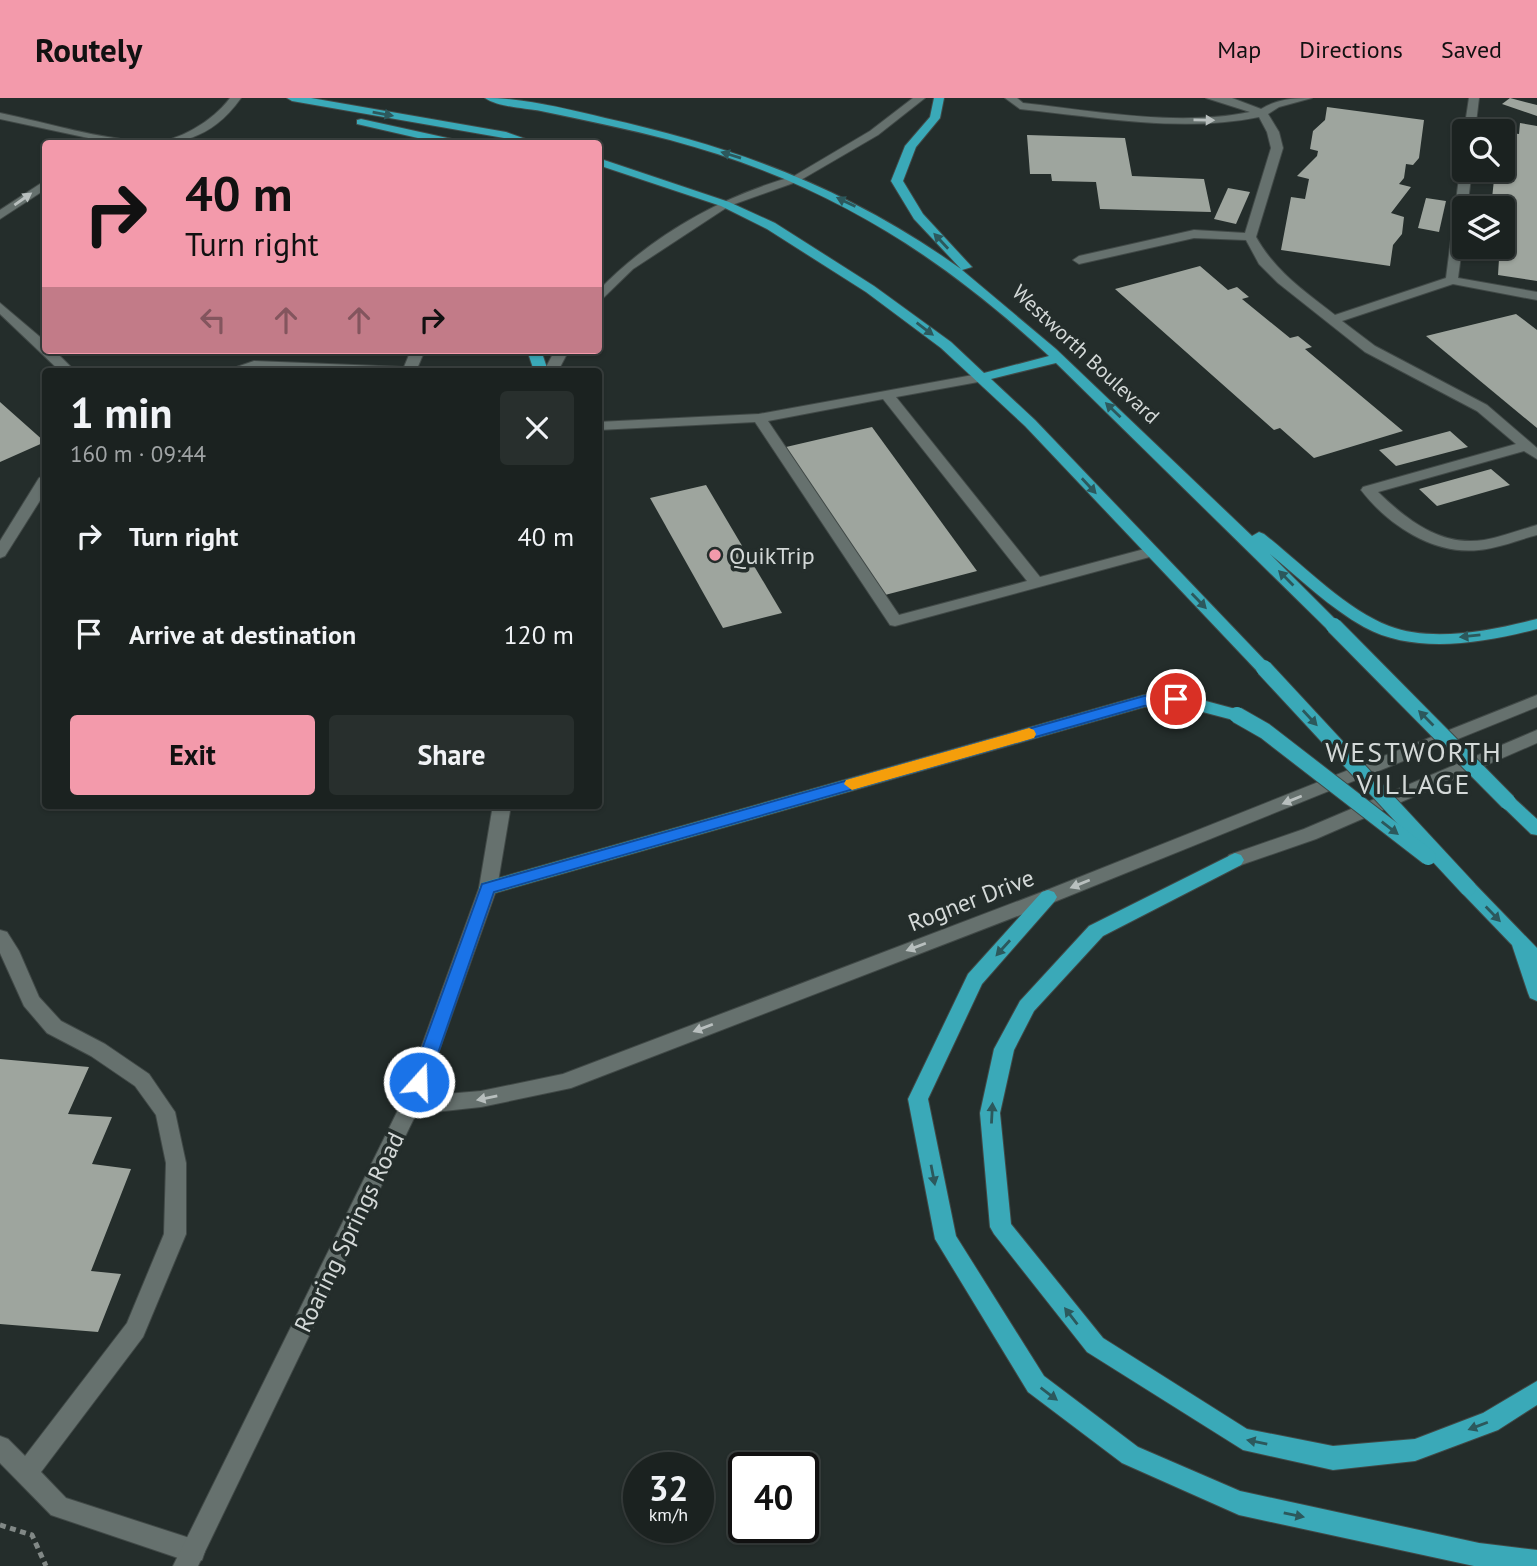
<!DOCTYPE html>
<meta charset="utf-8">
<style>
:root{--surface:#1b2220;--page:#282f2d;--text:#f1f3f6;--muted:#a0a4a5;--line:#393f3e;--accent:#f39aab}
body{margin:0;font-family:"PT Sans",sans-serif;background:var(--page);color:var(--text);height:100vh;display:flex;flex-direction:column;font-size:26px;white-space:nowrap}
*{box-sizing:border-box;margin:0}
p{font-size:23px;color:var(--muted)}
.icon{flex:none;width:38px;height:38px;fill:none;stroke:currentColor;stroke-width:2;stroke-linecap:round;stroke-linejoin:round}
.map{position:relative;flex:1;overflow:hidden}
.details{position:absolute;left:42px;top:270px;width:560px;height:441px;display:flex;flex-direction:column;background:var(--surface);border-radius:7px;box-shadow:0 2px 5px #0004,0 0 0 2px var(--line)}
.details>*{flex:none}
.top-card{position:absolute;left:42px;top:42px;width:560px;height:214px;border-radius:7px;box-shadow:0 2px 5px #0004,0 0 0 2px var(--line);background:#f39aab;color:#111;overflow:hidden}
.fabs{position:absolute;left:1452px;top:21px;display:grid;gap:14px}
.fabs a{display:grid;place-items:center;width:63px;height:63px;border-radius:7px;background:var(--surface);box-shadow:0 2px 5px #0004,0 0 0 2px var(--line);font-size:35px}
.speed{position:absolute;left:623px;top:1354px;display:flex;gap:14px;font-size:35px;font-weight:700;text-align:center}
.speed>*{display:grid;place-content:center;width:91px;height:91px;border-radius:50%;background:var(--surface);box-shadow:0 2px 5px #0004,0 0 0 2px var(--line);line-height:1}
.speed small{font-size:18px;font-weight:400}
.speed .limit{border:4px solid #111;border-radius:10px;background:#fff;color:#111}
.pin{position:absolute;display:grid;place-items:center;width:60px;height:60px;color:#fff;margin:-30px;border:4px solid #fff;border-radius:50%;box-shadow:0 2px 7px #0007}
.me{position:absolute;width:77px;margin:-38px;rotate:20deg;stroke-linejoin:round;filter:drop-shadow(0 0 5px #0008)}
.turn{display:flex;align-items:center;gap:24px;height:147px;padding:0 28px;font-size:32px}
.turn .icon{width:91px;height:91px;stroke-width:2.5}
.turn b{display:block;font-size:49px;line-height:60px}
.lanes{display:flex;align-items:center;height:66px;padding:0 28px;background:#0003;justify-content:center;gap:35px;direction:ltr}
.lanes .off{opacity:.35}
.round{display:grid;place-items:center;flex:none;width:74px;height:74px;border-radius:7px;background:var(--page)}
.head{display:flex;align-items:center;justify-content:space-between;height:119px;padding:0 28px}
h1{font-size:42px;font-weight:700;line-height:52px}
.button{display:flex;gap:14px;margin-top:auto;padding:14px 28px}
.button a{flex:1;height:80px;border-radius:7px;background:var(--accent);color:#111;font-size:28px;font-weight:700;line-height:80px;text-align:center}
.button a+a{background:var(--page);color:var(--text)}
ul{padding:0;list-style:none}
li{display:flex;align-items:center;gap:21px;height:98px;padding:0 28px}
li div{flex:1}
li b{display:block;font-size:26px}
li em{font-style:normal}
header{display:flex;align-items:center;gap:42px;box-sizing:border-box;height:98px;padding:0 35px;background:var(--accent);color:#111}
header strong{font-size:33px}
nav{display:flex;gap:38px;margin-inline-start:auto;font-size:24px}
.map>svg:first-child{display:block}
.building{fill:#9ea59e}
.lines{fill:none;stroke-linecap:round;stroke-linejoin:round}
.lane-casing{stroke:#414947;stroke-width:2}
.street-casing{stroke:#414947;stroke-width:2}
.secondary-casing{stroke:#414947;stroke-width:2}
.primary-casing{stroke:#414947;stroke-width:2}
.path{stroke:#818886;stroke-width:5;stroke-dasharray:6 4.5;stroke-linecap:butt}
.lane{fill:#66716e;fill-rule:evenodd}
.street{fill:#66716e;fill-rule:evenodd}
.secondary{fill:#66716e;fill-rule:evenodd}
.primary{fill:#3aa9b8;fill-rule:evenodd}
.primary-bridge-casing{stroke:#414947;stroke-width:18;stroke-linecap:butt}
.primary-bridge{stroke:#3aa9b8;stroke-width:16}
.oneway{fill:#2c585c}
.oneway2{fill:#b8bfbe}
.route{fill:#1a73e8;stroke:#114b97;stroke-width:2}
.slow{fill:#f59e0b}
.poi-dot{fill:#f39aab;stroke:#242d2b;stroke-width:2.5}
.labels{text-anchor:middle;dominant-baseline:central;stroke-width:7;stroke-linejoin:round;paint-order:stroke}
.far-street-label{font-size:21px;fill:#d4d9d8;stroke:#242d2b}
.poi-label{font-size:24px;fill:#d4d9d8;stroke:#242d2b;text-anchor:start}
.street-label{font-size:24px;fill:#d4d9d8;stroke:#242d2b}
.quarter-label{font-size:28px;letter-spacing:2px;fill:#d4d9d8;stroke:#242d2b}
</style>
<header>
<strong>Routely</strong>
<nav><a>Map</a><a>Directions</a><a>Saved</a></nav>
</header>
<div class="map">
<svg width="1537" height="1468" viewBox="0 0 1537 1468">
<rect width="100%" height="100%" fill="#242d2b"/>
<g class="building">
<polygon points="1510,0 1537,7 1537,18 1502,6"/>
<polygon points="1327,9 1424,22 1419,60 1413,67 1406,66 1404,80 1399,86 1411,89 1391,115 1404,119 1402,136 1393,147 1390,168 1281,152 1291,99 1305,101 1309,81 1297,78 1317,58 1318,53 1310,51 1313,33 1325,22"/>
<polygon points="1520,25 1537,28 1537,183 1498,177 1499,161 1486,159 1487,149 1503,149 1503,110 1491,110 1495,72 1503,72 1503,34 1519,36"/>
<polygon points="1027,37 1125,40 1132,78 1204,81 1211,114 1100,111 1096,84 1052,83 1051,76 1030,76"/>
<polygon points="1228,90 1250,94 1236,126 1214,121"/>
<polygon points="1426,100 1446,103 1439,134 1418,130"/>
<polygon points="1200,168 1228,192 1237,189 1249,199 1242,201 1290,240 1298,238 1312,249 1305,251 1403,333 1314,360 1280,330 1274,332 1115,191"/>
<polygon points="1516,216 1537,232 1537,330 1426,238"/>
<polygon points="0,304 45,344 0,364"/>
<polygon points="872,329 977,473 885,497 786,349"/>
<polygon points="1450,333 1468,349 1396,368 1379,352"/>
<polygon points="1491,371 1510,387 1437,408 1419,391"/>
<polygon points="706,387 782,515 723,530 650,400"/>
<polygon points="0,961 89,969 68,1016 112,1019 92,1066 131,1071 91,1173 121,1176 98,1234 0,1226"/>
</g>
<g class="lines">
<g class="lane-casing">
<g id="lane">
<path d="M230,0h11c-35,49 -71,46 -125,46l-9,-2 -107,-23v-6c48,10 99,26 148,29 28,2 65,-21 82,-44z"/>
<path d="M1005,0h12l6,5c73,8 154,24 227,9l-44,-14h26l29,11c16,-10 33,-11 51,-11l-33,9 -11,7 11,18 4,16 -27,89c19,34 48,54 79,78l111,-37 14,-108 5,-3v3h7l-14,108 79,14v8l-84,-16 -111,37 33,25 112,59 50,43v11l-13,-8 -146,41c29,28 63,55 106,48 18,-3 35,-10 53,-15v10c-19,5 -38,13 -58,15 -46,5 -91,-25 -118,-60l2,-3 153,-43 -39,-33 -112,-59 -87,-69 -19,-19 -13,-24 -52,-2 -115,26 -6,-4 6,-4 115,-26 51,3 26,-85 -4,-16 -8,-15c-78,16 -161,0 -239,-8z"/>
<polygon points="1469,0 1479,0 1475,33 1464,33"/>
<polygon points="46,82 46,91 0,121 0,112"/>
<polygon points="0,205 46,244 46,252 54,252 75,273 60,273 0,216"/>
<polygon points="411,252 425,252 416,273 225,273 254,263 404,269"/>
<path d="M984,275l5,1v6l-93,17 144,180 112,-30 5,2 2,3 -2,3 -262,71 -5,-1 -135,-203 -157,8v-8l161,-8zM883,301l144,182 -128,34 -131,-194z"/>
<polygon points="46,376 46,393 5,458 0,460 0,443 39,380"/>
</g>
</g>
<g class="street-casing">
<g id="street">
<polygon points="913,0 925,0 878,37 799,83 789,81 870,33"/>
<polygon points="0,832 7,834 19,853 39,899 61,923 105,946 149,976 175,1014 186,1065 186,1136 143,1239 41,1374 66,1400 202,1444 205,1453 202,1462 193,1465 51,1417 0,1365 0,1338 8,1341 25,1358 127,1225 164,1136 166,1065 156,1017 135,988 91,958 47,935 24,908 0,855"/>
</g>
</g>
<g class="secondary-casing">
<g id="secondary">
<path d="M795,78l4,1v4l-70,25 -96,63 -35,34v-12c53,-55 123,-95 197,-115z"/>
<polygon points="555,252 569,252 558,273 544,273"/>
<polygon points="1537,597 1537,609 1054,804 571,990 481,1009 416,1016 198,1468 173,1468 400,1008 479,790 493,707 511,707 497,790 423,998 481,993 563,976 1042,794"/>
<polygon points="1537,632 1537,645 1316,741 1235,769 1229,767 1226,762 1229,757 1304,731"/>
</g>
</g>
<g class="primary-casing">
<g id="primary">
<polygon points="287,0 311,0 506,34 540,46 522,46 504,40 292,3"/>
<path d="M485,0c40,0 81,11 120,20 135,30 244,71 356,151l-47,-50 -23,-38 14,-35 25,-29 4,-19h10l-4,20 -24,29 -13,34 20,33 49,53 -10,3 94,79 196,187 7,-4 5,2c37,29 81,75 125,92 44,17 104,4 148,-7v10c-54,14 -122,26 -173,-2 -34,-19 -64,-48 -94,-73l72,72 -8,5 -6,-1 -272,-267 -65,16 44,41 237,248 -2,4h-12l-233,-246 -84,-78 -75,-56 -99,-63 -46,-23 -123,-41v-7l131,44 46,21 99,63 77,56 33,31 65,-17c-115,-106 -226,-175 -379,-216 -42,-11 -86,-20 -129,-29 -17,-3 -43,-4 -56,-13z"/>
<polygon points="361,21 461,43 466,46 444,46 357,26 357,22"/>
<polygon points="527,252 541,252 548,273 534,273"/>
<polygon points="1176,595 1243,613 1245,617 1237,623 1176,607 1144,609 488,797 482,795 479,790 482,785 488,783 1144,597"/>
<polygon points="1508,698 1514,700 1537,721 1537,737 1531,736 1502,708 1499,704 1502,700"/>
<polygon points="1235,755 1241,757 1244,762 1241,767 1103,838 1034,913 1014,952 1000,1015 1011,1126 1103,1240 1247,1331 1333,1348 1415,1341 1483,1315 1537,1283 1537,1307 1498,1332 1415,1363 1333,1372 1243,1352 1087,1254 994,1136 990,1129 980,1015 994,951 1020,903 1089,828"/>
<polygon points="1468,783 1474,785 1537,850 1537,903 1530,900 1528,895 1512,847 1462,795 1459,790 1462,785"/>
<polygon points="1048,792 1054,794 1057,799 1054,804 982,886 928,1001 956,1138 1044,1278 1138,1349 1240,1393 1479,1445 1537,1452 1537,1468 1474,1468 1239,1417 1122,1365 1028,1294 935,1141 908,1001 968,876 1042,794"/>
</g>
</g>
<polyline class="path" points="0,1427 32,1437 46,1468"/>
<use href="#lane" class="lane"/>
<use href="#street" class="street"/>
<use href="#secondary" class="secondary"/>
<use href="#primary" class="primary"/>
<g class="primary-bridge-casing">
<g id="primary-bridge">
<polyline points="1334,528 1508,704"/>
<polyline points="1264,570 1468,790"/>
<polyline points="1237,617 1265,633 1428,759"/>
</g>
</g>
<use href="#primary-bridge" class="primary-bridge"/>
</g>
<defs><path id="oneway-solid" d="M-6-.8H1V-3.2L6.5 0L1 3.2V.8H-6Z" transform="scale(1.75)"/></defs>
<g class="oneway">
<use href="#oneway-solid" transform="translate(383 16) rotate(10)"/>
<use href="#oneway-solid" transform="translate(731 57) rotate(-163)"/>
<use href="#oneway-solid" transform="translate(846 104) rotate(-154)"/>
<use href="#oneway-solid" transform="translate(941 143) rotate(-133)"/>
<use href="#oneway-solid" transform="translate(925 231) rotate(37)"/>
<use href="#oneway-solid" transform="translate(1113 312) rotate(-136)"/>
<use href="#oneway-solid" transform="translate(1089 388) rotate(47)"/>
<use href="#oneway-solid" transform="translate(1286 480) rotate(-135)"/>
<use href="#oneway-solid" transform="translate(1199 503) rotate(46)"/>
<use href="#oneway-solid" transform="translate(1470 538) rotate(174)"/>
<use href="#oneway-solid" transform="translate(1310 620) rotate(47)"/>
<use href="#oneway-solid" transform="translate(1426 620) rotate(-135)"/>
<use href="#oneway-solid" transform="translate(1390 730) rotate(38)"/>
<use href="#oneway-solid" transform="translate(1493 816) rotate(46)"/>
<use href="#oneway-solid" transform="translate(1003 850) rotate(132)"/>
<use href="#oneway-solid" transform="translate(992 1015) rotate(-87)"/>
<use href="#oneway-solid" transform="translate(933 1077) rotate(79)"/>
<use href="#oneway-solid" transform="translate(1071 1218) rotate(-128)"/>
<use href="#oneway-solid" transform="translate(1049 1296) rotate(37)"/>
<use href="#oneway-solid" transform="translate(1478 1328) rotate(159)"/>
<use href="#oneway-solid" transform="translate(1257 1344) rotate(-168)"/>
<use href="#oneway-solid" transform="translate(1294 1417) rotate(12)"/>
</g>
<g class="oneway2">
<use href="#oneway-solid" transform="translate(1204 22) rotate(1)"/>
<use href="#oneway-solid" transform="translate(23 101) rotate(-35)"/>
<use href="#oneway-solid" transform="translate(1292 702) rotate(158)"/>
<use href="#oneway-solid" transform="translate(1080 786) rotate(158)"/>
<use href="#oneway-solid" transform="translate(916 849) rotate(159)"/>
<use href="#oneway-solid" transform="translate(703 930) rotate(159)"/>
<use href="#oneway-solid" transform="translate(487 1000) rotate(169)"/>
</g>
<polygon class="route" points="1176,595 1181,597 1183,601 1181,604 1144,608 494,794 428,984 425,989 419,991 413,989 410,984 482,786 1144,598"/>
<polygon class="slow" points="1029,630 1034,632 1036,636 1034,640 852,692 844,686 846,682"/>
<circle class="poi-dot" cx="715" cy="457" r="7"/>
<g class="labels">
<g class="far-street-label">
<text transform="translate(1086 256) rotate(43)">Westworth Boulevard</text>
</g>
<g class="poi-label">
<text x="729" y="457">QuikTrip</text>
</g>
<g class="street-label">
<text transform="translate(971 802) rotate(-21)">Rogner Drive</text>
<text transform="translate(349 1134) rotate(-64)">Roaring Springs Road</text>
</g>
<g class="quarter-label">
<text x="1414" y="653">WESTWORTH<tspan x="1414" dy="32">VILLAGE</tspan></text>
</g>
</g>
</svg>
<div class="fabs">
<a><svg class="icon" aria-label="search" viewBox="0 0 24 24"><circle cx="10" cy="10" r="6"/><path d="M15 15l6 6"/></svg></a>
<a><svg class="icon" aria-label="layers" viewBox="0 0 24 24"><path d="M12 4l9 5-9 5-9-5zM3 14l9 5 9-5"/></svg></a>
</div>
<div class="speed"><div>32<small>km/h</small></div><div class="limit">40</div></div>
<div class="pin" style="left:1176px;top:601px;background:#d93025"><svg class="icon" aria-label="arrive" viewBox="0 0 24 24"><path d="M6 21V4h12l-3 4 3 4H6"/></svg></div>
<svg class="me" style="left:419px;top:984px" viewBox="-20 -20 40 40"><circle r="17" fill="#1a73e8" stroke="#fff" stroke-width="3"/><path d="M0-11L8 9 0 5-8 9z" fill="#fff"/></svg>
<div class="top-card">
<div class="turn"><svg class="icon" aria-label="right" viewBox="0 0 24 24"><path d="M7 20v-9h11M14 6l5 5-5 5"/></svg><div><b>40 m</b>Turn right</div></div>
<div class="lanes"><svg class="icon off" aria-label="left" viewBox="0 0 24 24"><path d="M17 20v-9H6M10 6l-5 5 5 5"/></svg><svg class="icon off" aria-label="ahead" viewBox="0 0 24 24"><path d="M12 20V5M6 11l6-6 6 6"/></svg><svg class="icon off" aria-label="ahead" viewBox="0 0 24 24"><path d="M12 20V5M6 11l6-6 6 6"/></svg><svg class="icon" aria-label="right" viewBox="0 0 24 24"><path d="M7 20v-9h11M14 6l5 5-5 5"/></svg></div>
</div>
<section class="details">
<div class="head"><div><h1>1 min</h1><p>160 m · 09:44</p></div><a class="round"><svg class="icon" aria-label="close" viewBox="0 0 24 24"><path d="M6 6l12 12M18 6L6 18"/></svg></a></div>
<ul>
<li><svg class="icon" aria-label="right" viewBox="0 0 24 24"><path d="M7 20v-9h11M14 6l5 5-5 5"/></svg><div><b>Turn right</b></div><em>40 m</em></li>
<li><svg class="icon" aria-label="arrive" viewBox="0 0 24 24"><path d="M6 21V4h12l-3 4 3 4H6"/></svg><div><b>Arrive at destination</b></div><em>120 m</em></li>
</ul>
<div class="button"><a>Exit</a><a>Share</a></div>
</section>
</div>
